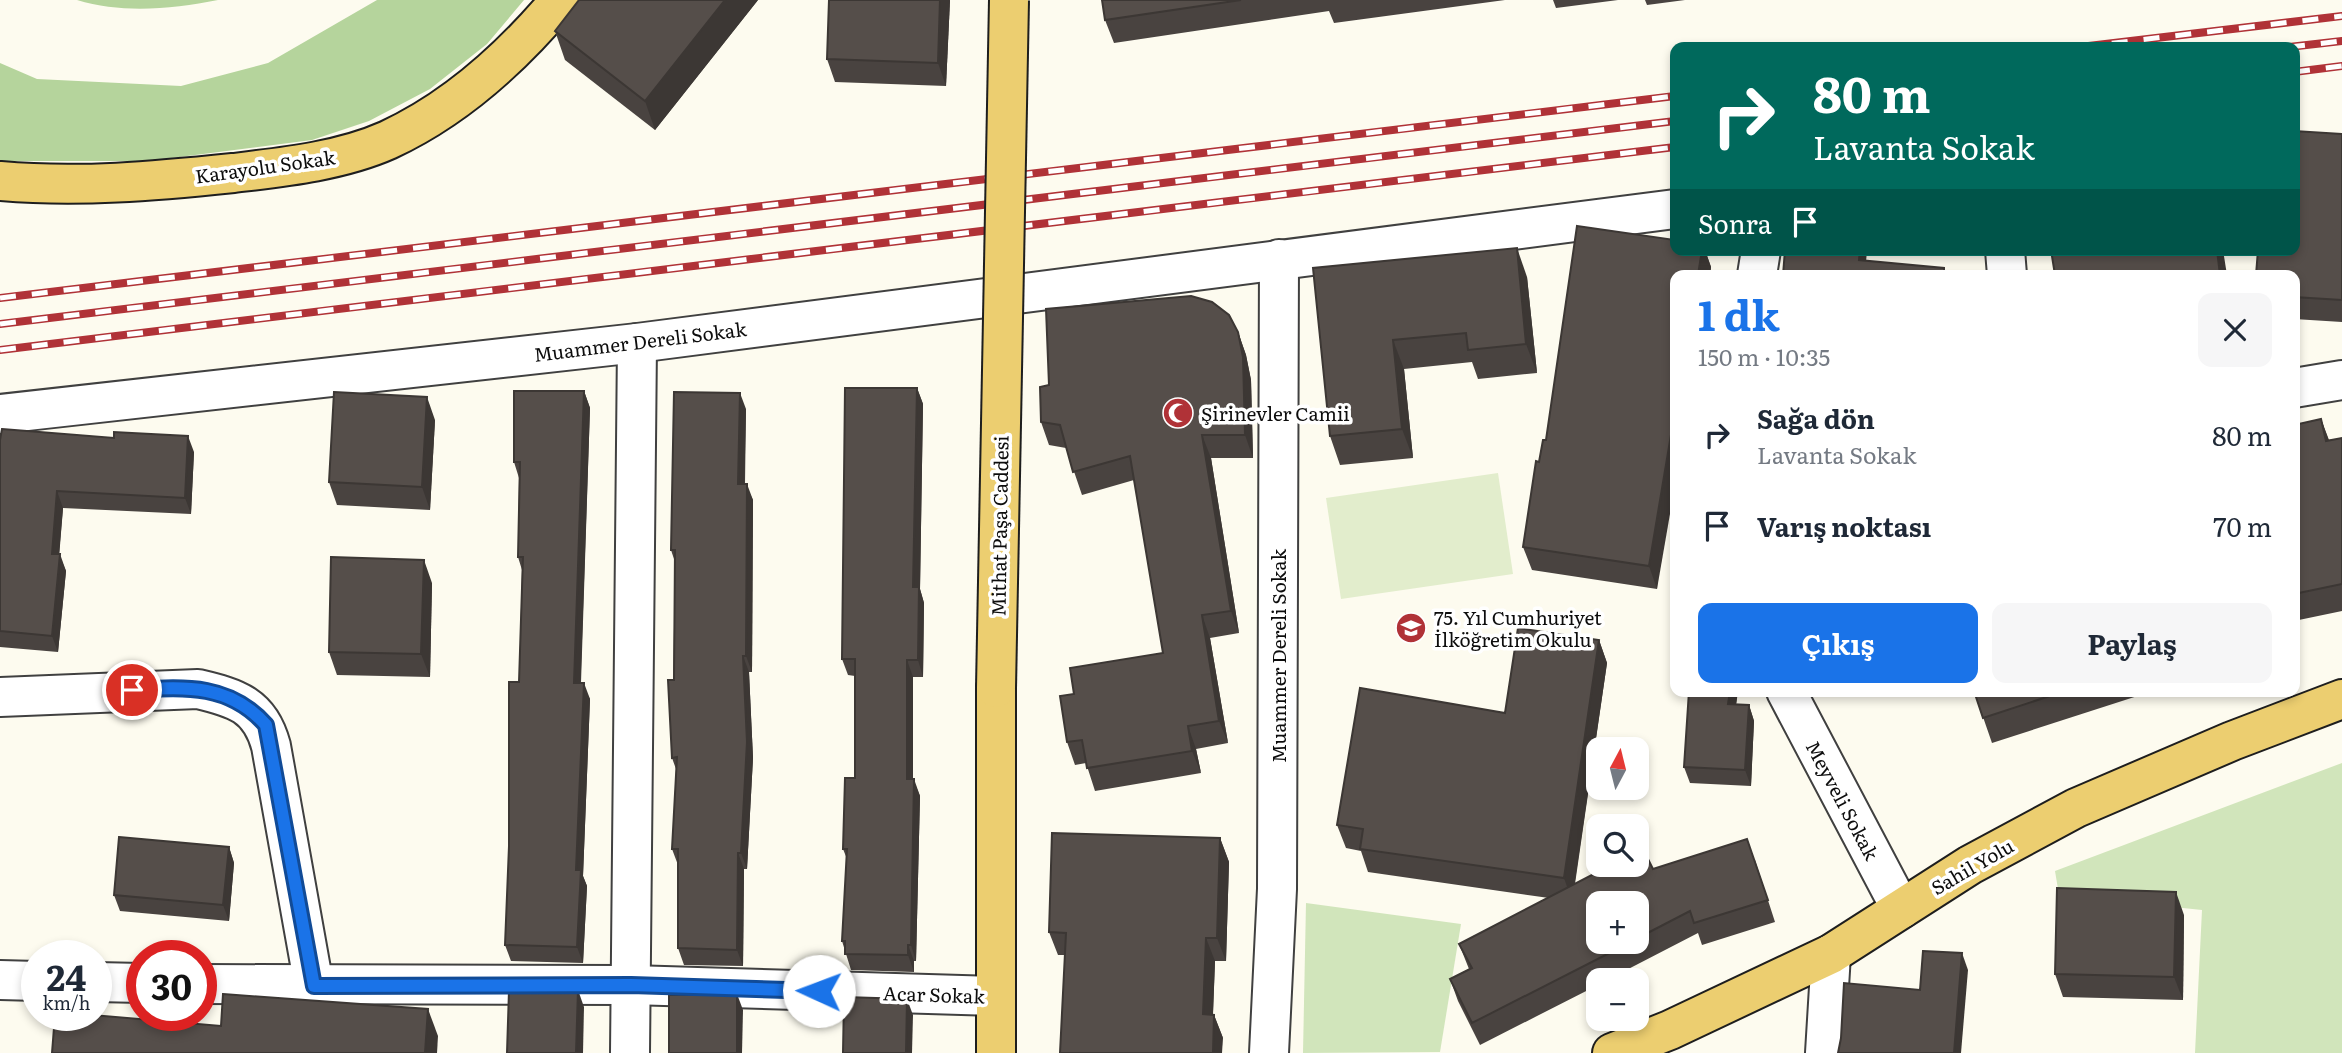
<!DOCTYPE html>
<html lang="tr">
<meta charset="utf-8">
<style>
:root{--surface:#fff;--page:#f6f6f7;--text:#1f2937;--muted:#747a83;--accent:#1a73e8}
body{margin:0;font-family:Literata,serif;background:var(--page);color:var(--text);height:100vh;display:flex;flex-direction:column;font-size:26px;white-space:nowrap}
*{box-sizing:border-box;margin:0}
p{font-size:23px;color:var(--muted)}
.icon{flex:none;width:38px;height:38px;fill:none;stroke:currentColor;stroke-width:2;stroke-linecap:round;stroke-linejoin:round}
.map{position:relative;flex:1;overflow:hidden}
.sheet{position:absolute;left:1670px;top:270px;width:630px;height:427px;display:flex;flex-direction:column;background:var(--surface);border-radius:14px;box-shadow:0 4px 10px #0003}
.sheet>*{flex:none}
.hud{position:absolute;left:1670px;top:42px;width:630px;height:214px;border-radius:14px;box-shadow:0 4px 10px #0003;background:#00695c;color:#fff;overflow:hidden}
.needle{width:46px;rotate:7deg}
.tools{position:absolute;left:1586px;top:737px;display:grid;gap:14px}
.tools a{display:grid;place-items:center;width:63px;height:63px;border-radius:14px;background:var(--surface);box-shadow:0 4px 10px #0003;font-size:35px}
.speed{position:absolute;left:21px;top:940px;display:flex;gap:14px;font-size:35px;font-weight:700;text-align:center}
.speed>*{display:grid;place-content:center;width:91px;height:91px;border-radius:50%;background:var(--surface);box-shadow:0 4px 10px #0003;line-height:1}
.speed small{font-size:18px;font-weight:400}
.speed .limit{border:10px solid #d22;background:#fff;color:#111}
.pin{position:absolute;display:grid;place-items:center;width:60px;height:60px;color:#fff;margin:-30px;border:4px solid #fff;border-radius:50%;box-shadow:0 2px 7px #0007}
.me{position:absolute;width:77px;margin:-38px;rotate:272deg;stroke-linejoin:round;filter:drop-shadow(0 0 5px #0008)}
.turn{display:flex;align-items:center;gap:24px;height:147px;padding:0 28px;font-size:32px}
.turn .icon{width:91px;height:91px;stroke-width:2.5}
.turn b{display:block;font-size:49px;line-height:60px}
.then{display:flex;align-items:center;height:66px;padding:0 28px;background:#0003;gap:14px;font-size:26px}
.round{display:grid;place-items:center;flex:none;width:74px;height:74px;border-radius:14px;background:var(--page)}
.head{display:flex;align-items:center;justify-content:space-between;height:119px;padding:0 28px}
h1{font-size:42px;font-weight:700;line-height:52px;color:var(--accent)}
.primary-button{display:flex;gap:14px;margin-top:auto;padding:14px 28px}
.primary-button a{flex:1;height:80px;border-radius:14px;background:var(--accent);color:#fff;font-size:28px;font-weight:700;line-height:80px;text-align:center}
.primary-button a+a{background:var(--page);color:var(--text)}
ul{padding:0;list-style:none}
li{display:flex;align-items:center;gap:21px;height:91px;padding:0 28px}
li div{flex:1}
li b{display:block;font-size:26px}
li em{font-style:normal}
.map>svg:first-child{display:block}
.green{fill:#d1e5bb}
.forest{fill:#b5d49c}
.pitch{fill:#e2edcc}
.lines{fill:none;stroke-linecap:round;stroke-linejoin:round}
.minor-casing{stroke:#404040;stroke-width:42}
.major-casing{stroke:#1e1e1e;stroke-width:42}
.minor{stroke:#fff;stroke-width:38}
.major{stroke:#ecce70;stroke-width:38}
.rail-casing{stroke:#b03237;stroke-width:8}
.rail{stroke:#fff;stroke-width:5;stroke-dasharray:16;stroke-linecap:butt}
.major-bridge-casing{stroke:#1e1e1e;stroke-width:42;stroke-linecap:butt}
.major-bridge{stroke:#ecce70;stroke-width:38}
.wall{fill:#494340;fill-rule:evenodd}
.shaded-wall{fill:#3c3734}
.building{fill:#554e4a;stroke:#3c3734;stroke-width:2}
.route-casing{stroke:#114b97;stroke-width:18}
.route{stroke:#1a73e8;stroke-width:12}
.labels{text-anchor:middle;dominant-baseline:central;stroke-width:7;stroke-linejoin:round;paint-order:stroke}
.street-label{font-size:19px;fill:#0d0d0d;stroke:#fff}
.poi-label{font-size:19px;fill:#0d0d0d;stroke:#fff;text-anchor:start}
</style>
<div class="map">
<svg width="2342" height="1053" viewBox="0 0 2342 1053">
<rect width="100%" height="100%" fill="#fdfbef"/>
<g class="green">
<polygon points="2342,763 2342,1053 2195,1053 2202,910 2059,895 2055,871"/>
<polygon points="1306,903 1461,924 1440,1052 1303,1053"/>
</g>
<g class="forest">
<path d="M77,0h141c-46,9 -95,14 -141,0z"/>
<polygon points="377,0 524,0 487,44 430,89 369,121 312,140 148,161 0,161 0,63 37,79 181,86 268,63"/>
</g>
<polygon class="pitch" points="1498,473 1513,574 1341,599 1326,498"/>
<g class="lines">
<g class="minor-casing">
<g id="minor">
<polyline points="2005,250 2007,275"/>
<polyline points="1757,275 1761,250"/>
<polyline points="2294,388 2342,380"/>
<polyline points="0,414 637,343 1675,209"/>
<polyline points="1786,691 1901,909"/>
<path d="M0,697l198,-8c38,9 62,16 73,57l43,240"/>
<polyline points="0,980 37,981"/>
<polyline points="96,982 142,983"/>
<polyline points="201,984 631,985 995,996"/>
<polyline points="630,1053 637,343"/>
<polyline points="1269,1053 1277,889 1279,259"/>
<polyline points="1825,1053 1831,954"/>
</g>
</g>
<g class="major-casing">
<g id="major">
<path d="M0,181c78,7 156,0 233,-8 51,-6 108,-12 155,-33 67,-31 126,-85 172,-140"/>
<polyline points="996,688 996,1053"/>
<polyline points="1612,1053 1670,1030 1831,954 1970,865 2076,808 2232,741 2342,699"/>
</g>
</g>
<use href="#minor" class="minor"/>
<use href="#major" class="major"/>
<g class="rail-casing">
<g id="rail">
<polyline points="2080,47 2342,16"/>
<polyline points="2289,47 2342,41"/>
<polyline points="2294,72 2342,66"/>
<polyline points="0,298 1675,96"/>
<polyline points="0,324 1675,121"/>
<polyline points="0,350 1675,147"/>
</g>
</g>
<use href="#rail" class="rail"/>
<g class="major-bridge-casing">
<polyline id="major-bridge" points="996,688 1009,0"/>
</g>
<use href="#major-bridge" class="major-bridge"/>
</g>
<g class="wall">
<polygon points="758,0 655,130 565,60 555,31"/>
<polygon points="950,0 946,86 835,82 827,59"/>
<polygon points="1102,0 1505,0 1334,23 1329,11 1114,43 1105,20"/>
<polygon points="1553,0 1618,0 1556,8"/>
<polygon points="1645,0 1685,0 1647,5"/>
<polygon points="2342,134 2342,322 2294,319 2294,275"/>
<polygon points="1675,250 1705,250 1711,267 1710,275 1675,275 1657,589 1532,570 1523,547 1539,462 1546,440"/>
<polygon points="1313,268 1527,277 1537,373 1478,379 1472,362 1404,369 1413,458 1340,465 1330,436"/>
<polygon points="1238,332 1246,355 1251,380 1253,458 1211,458 1239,633 1210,638 1228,743 1196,749 1201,773 1095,791 1086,763 1075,765 1067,742 1074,694 1163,653 1134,480 1082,495 1066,448 1049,445 1041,422 1049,385"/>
<polygon points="917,388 923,404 920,589 924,603 923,677 913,677 913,779 920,796 916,961 914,961 914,972 851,970 842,941 847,859 843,849 855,778 855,676 848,675 842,659"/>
<polygon points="584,391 590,408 581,683 590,699 583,876 587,886 583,963 511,961 505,945 519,682 522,570 518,557 519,478 514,462"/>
<polygon points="746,409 745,484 753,500 752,672 749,672 753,758 747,869 744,869 743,966 684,965 678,948 678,865 672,849 676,769 672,758 675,562 671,550"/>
<polygon points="2321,419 2329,440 2342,438 2342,611 2294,621 2294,425"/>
<polygon points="435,420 430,510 337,505 329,482"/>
<polygon points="0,440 194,452 191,514 63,508 59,554 66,571 58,652 0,647"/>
<polygon points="432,583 430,677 337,675 329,652"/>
<path d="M1599,640l8,23 -32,221 78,-15 102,-9 20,62 -73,23 -4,-12 -91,47h-9v5l-118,60 -22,-44 -8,-22 19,-10 -10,-25 90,-46 -181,-26 -7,-21 -15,-3 -9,-23 168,-112zM1636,903v39h-38z"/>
<polygon points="1689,691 1738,691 1736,704 1749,705 1754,721 1751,786 1690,783 1684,767"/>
<polygon points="1974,691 2153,691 1992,743"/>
<polygon points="1220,838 1229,862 1226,961 1215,961 1213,1015 1214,1015 1223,1038 1064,955 1058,955 1049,932"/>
<polygon points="229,847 234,863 229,921 120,911 114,895"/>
<polygon points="2184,915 2183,1000 2063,997 2055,974"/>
</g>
<g class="shaded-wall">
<polygon points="725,0 758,0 655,130 645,101"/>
<polygon points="940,0 950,0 946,86 938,63"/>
<polygon points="1517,248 1527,277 1537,373 1526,344"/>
<polygon points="1702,250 1705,250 1711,267 1710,275 1698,275"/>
<polygon points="1860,250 1867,250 1865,275 1859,260"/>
<polygon points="2217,250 2223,250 2227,275 2220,275"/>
<polygon points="1238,332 1246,355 1251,380 1253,458 1245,435"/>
<polygon points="1393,340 1404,369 1413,458 1402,429"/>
<polygon points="917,388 923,404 920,589 924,603 923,677 918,660 913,587"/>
<polygon points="584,391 590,408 580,699 574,683"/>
<polygon points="740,393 746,409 744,500 738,484"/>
<polygon points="427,397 435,420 430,510 422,487"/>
<polygon points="1675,411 1675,485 1657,589 1649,566"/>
<polygon points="2321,419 2330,444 2326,441"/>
<polygon points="1202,435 1211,458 1239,633 1231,611"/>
<polygon points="188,436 194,452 191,514 185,498"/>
<polygon points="747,484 753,500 752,672 746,656"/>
<polygon points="57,491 63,508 58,570 52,554"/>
<polygon points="60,554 66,571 58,652 52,636"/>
<polygon points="424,560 432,583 430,677 421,654"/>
<polygon points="1202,615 1210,638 1228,743 1219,721"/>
<polygon points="1599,640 1607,663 1572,901 1564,878"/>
<polygon points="743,656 749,672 753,758 747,869 741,853"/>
<polygon points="907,660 913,677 913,795 907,779"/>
<polygon points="584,683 590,699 583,876 587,886 583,963 577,947 576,870"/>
<polygon points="1730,691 1738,691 1734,720 1728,704"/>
<polygon points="1749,705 1754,721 1751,786 1745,770"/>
<polygon points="1188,726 1196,749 1201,773 1192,751"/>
<polygon points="914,779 920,796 916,961 911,945"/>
<polygon points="1220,838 1229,862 1226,961 1217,938"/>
<polygon points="229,847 234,863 229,921 223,905"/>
<polygon points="738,853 744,869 743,966 737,950"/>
<polygon points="2176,892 2184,915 2183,1000 2174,977"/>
<polygon points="1206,938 1215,961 1212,1037 1203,1014"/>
<polygon points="908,945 914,961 914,972 908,955"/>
<polygon points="1962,953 1968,970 1961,1053 1954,1053"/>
<polygon points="578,990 584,1007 583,1053 576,1053"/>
<polygon points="737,994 743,1010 742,1053 737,1053"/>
<polygon points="907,999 913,1015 912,1053 906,1053"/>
<polygon points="428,1009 438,1036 437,1053 425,1053"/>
<polygon points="1214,1015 1223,1038 1222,1053 1213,1053"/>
</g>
<g class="building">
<polygon points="579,0 725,0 645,101 555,31"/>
<polygon points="829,0 940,0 938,63 827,59"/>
<polygon points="1102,0 1241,0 1105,20"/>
<polygon points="2294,131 2342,134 2342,300 2294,297 2294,275 2256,275 2258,250 2294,250"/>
<polygon points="1577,226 1675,240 1675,250 1702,250 1698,275 1675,275 1675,411 1649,566 1523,547 1536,461 1539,462 1543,440 1546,440"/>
<polygon points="1517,248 1526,344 1468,350 1466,333 1393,340 1402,429 1330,436 1313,268"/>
<polygon points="1785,250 1860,250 1859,260 1944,268 1944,275 1783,275"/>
<polygon points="2051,250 2217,250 2220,275 2055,275"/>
<polygon points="1191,296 1212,302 1229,315 1238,332 1243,357 1245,435 1202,435 1231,611 1202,615 1219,721 1188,726 1192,751 1087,768 1082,740 1067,742 1060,696 1074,694 1070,668 1163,653 1130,456 1073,472 1060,425 1041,422 1040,387 1049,385 1046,309"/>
<polygon points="845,388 917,388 913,587 919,587 918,660 907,660 907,779 914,779 911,945 908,945 908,955 845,954 845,941 842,941 847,849 843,849 845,778 855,778 855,659 842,659"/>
<polygon points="514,391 584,391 574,683 584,683 576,870 581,870 577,947 505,945 509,846 509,682 519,682 523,557 518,557 520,462 514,462"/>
<polygon points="334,392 427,397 422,487 329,482"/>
<polygon points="674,392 740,393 738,484 747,484 746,656 743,656 747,742 741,853 738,853 737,950 678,948 678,849 672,849 677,757 672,758 668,680 674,680 675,550 671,550"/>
<polygon points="2321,419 2326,441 2342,438 2342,584 2294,594 2294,425"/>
<polygon points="2,429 114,438 114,432 188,436 185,498 57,491 52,554 60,554 52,636 0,631 0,440"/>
<polygon points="331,557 424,560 421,654 329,652"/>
<polygon points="1518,628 1599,640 1564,878 1360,849 1363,829 1337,825 1360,688 1505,713"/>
<polygon points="1689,691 1730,691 1728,704 1749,705 1745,770 1684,767"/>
<polygon points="1974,691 2065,691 1983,718"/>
<polygon points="1052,833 1220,838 1217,938 1206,938 1203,1014 1214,1015 1213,1053 1060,1053 1066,933 1049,932"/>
<polygon points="119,837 229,847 223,905 114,895"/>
<polygon points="1747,839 1768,900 1694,923 1690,911 1636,939 1636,903 1598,903 1598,942 1631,942 1472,1023 1450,979 1472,968 1459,944 1613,864 1636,864 1636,852 1643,849 1653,869"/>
<polygon points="2057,888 2176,892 2174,977 2055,974"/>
<polygon points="1923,951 1962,953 1954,1053 1838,1053 1841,1038 1844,983 1920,990"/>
<polygon points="509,990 578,990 576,1053 507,1053"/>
<polygon points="223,994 428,1009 425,1053 52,1053 55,1015 92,1015 221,1026"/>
<polygon points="737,994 737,1053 669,1053 669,995"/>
<polygon points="844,997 907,999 906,1053 843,1053"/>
</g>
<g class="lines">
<g class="route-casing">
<path id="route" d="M132,690c52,-3 97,-7 134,35l48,261 317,-1 188,6"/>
</g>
<use href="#route" class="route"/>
</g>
<defs>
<g id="mosque-disc" transform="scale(1.575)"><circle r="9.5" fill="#b03237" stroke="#fff"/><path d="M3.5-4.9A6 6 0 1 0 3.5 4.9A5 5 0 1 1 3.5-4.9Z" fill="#fff"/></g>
<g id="school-disc" transform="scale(1.575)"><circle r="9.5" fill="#b03237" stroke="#fff"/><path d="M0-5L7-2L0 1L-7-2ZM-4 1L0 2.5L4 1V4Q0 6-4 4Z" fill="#fff"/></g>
</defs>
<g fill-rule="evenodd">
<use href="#mosque-disc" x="1178" y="413"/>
<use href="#school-disc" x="1411" y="628"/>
</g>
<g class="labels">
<g class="street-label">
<text transform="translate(265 166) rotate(-8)">Karayolu Sokak</text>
<text transform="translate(640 341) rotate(-7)">Muammer Dereli Sokak</text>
<text transform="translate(999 526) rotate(-89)">Mithat Paşa Caddesi</text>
<text transform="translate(1278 656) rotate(-90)">Muammer Dereli Sokak</text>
<text transform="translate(1843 800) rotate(62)">Meyveli Sokak</text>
<text transform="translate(1972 866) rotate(-30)">Sahil Yolu</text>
<text transform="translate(934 994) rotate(2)">Acar Sokak</text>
</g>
<g class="poi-label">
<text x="1201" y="413">Şirinevler Camii</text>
<text x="1434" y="617">75. Yıl Cumhuriyet<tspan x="1434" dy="22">İlköğretim Okulu</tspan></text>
</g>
</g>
</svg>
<div class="tools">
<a><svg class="needle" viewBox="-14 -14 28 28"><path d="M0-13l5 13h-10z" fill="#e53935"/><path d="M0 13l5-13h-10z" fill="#747a83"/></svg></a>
<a><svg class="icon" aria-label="search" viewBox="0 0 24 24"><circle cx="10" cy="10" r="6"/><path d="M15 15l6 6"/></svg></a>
<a>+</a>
<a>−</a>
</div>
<div class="speed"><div>24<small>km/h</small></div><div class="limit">30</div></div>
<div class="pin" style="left:132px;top:690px;background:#d93025"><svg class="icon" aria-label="arrive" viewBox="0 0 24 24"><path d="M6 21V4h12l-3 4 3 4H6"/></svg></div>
<svg class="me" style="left:819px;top:991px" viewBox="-20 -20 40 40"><circle r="19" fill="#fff"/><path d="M0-13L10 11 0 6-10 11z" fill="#1a73e8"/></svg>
<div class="hud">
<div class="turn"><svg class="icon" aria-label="right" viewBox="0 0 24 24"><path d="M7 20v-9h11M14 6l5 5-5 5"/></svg><div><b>80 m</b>Lavanta Sokak</div></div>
<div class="then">Sonra<svg class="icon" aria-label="arrive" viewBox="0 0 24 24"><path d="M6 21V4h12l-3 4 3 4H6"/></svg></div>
</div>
<section class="sheet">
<div class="head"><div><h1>1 dk</h1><p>150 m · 10:35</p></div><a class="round"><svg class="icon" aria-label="close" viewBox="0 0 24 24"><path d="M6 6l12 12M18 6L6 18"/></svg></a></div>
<ul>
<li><svg class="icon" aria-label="right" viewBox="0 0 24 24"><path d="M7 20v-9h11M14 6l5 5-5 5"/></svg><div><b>Sağa dön</b><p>Lavanta Sokak</p></div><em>80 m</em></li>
<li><svg class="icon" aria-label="arrive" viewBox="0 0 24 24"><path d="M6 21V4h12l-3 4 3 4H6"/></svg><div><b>Varış noktası</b></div><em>70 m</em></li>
</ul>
<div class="primary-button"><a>Çıkış</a><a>Paylaş</a></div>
</section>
</div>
